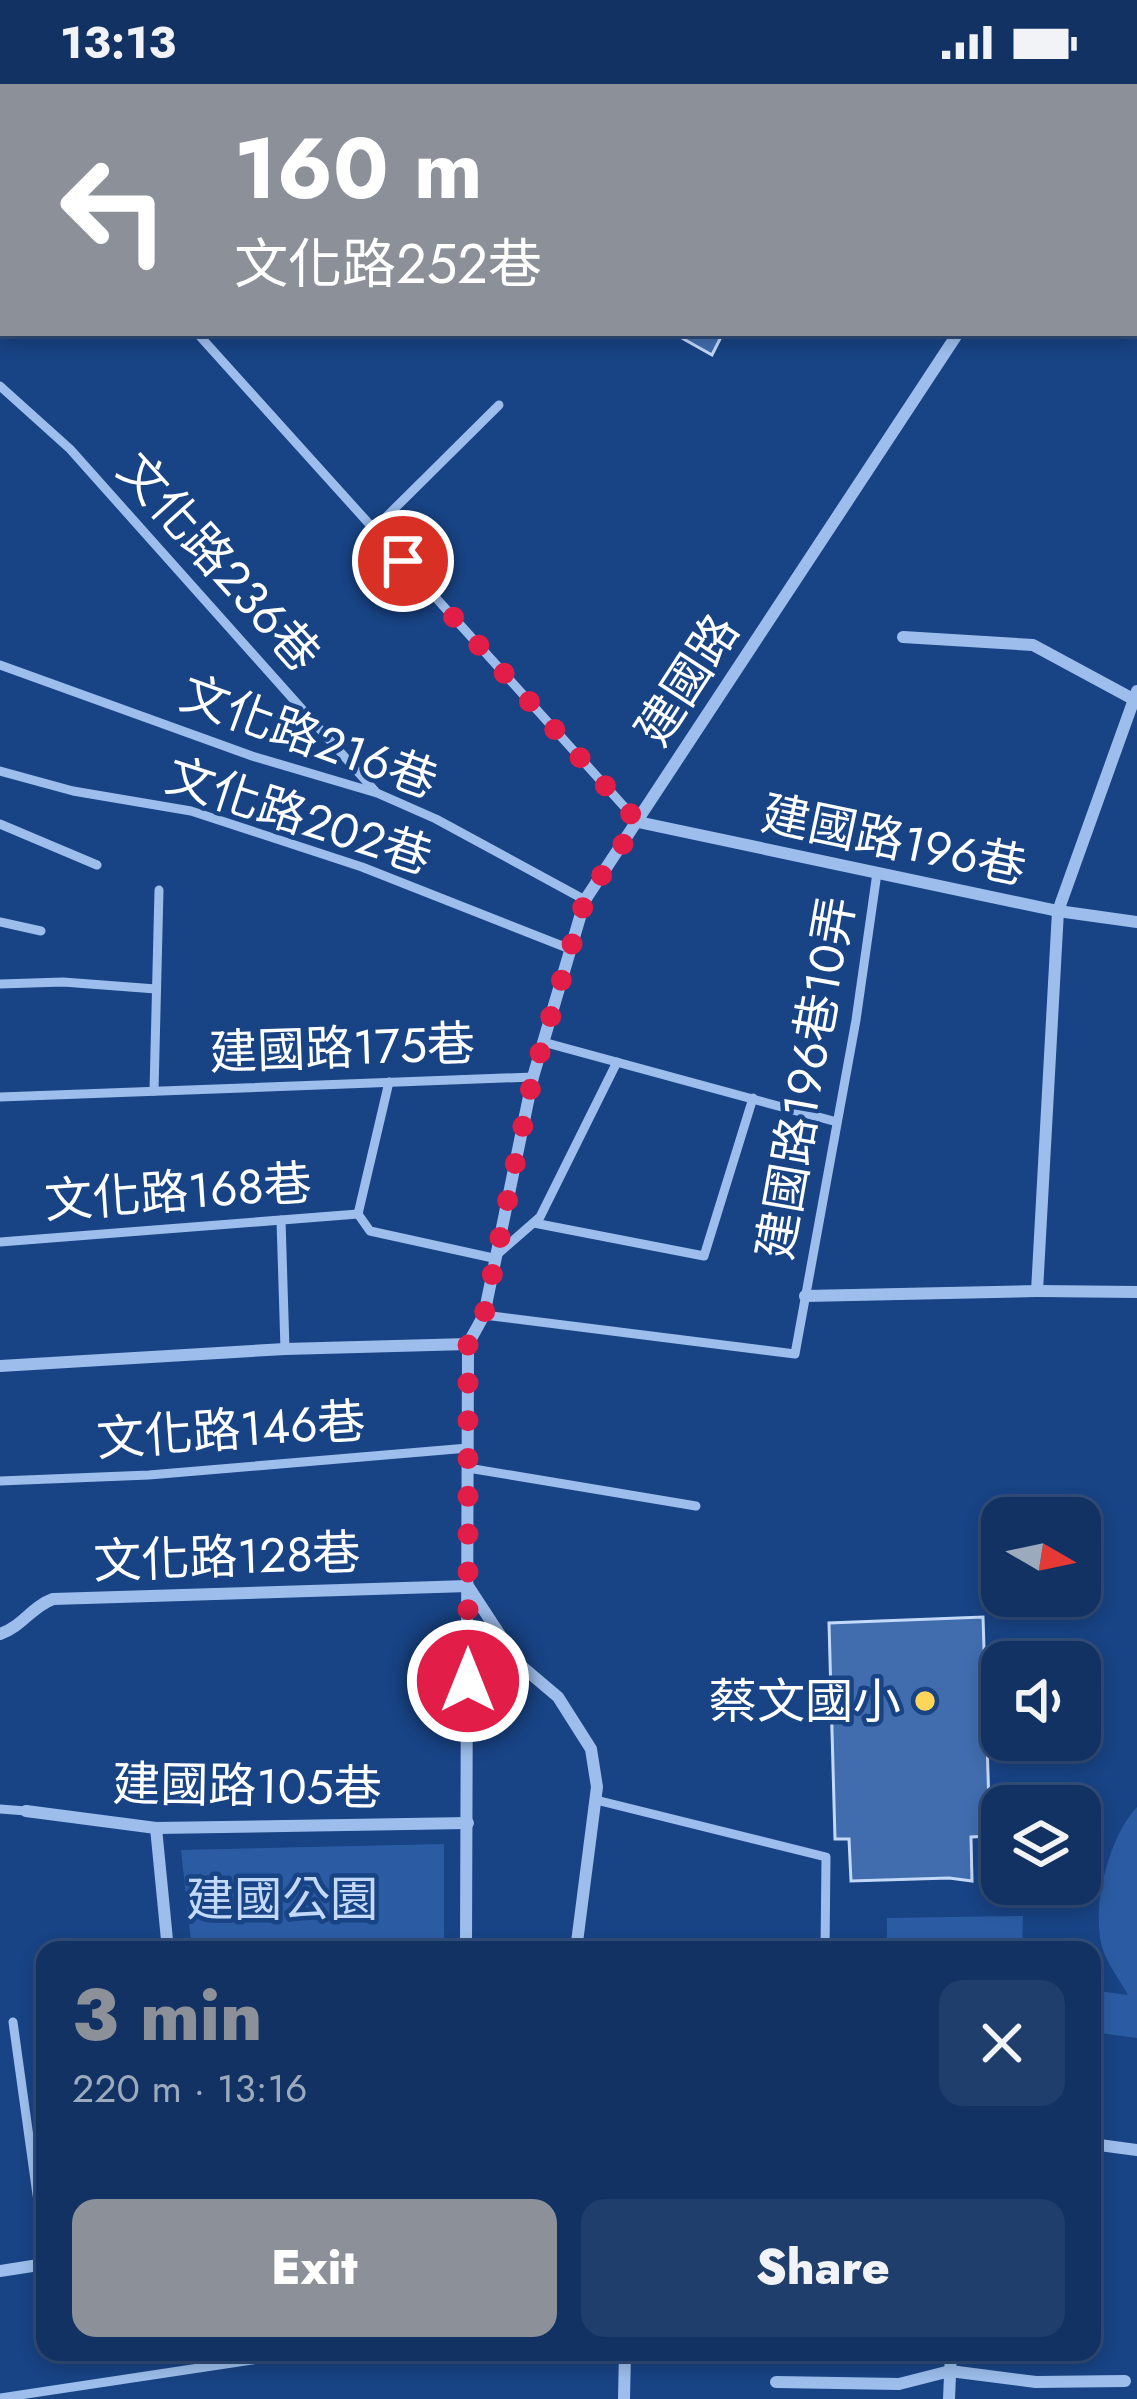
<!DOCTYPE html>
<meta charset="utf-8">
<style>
:root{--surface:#123263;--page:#1f3e6c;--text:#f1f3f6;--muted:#9caabe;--line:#314d78;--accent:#8c9099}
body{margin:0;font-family:Jost,"Noto Sans TC",sans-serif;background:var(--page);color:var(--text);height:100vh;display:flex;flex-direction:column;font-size:45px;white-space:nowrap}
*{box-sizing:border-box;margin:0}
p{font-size:39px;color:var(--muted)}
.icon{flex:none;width:66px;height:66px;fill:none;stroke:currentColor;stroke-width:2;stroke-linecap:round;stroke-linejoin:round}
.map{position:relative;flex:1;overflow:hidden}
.details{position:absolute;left:36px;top:1857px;width:1065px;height:420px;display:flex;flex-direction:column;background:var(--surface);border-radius:24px;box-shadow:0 6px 18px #0003,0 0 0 3px var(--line)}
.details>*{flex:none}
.top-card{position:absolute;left:0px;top:0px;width:1137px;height:252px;box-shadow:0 6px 18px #0003,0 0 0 3px var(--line);background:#8c9099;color:#fff;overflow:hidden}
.needle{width:78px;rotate:99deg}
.tools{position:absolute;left:981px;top:1413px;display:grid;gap:24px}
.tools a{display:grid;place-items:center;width:120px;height:120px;border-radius:24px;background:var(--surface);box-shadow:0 6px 18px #0003,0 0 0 3px var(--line);font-size:60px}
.pin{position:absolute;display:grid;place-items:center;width:102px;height:102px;color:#fff;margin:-51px;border:6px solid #fff;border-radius:50%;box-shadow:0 3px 12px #0007}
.me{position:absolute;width:132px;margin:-66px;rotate:0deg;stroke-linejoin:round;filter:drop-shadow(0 0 9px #0008)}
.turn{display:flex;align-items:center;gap:42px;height:252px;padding:0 36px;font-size:54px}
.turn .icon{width:156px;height:156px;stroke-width:2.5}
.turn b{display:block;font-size:84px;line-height:102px}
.round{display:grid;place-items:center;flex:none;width:126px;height:126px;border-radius:24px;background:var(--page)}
.head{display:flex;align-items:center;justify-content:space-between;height:204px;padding:0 36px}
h1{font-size:72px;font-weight:800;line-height:90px;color:var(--accent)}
.button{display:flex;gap:24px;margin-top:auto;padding:24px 36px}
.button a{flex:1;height:138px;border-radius:24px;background:var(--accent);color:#fff;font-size:48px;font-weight:800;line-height:138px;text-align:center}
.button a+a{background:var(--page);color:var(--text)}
.status{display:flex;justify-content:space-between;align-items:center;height:84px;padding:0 60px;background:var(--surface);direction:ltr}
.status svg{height:33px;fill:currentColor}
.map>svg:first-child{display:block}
.green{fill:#2b5ca3}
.building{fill:#416dae;stroke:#c3d9f9;stroke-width:3}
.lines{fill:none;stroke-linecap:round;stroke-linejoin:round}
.service{stroke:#9dbeec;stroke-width:9}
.minor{stroke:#9dbeec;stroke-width:12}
.route{stroke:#e11d48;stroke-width:21;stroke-dasharray:0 37.8}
.poi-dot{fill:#ffd659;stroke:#184384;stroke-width:4.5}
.labels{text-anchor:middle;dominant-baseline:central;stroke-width:9;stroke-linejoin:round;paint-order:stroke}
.street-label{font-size:48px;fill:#fff;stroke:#184384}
.poi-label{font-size:48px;fill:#fff;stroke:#184384;text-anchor:end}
.park-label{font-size:48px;fill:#c3d9f9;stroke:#184384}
</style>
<div class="status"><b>13:13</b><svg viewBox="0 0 49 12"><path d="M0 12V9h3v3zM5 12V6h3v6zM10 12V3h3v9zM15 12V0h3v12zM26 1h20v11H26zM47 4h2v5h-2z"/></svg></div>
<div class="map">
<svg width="1137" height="2315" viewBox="0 0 1137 2315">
<rect width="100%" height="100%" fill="#184384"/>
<g class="green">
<path d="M1137,1723v231l-45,-6v-42l36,5c-7,-13 -18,-28 -24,-42 -15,-41 4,-115 33,-146z"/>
<polygon points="444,1760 444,1866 192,1866 181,1766"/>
<polygon points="1023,1832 1022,1866 887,1866 887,1834"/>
</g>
<g class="building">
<polygon points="545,0 641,0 648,3 539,3"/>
<polygon points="673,249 723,249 712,271"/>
<polygon points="983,1533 990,1752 971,1753 972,1797 949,1794 851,1797 849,1755 835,1755 829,1539"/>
</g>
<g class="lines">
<g class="service">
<polyline points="976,0 992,3"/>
<polyline points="96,3 102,0"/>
<polyline points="0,49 3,48"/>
<polyline points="1134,93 1137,96"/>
<polyline points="197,249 638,738"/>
<polyline points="0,302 70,365 375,707"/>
<polyline points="374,445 499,321"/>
<polyline points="0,581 252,672 377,709 436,735 585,816"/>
<polyline points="0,687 73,707 191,727 362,783 570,865"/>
<polyline points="0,740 97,781"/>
<polyline points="0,838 41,847"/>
<polyline points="0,900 63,898 156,905"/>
<polyline points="543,958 837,1038"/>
<polyline points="154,1007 159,806"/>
<polyline points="0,1013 533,993"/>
<polyline points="358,1130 389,998"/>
<polyline points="281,1136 285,1265"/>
<polyline points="534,1139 704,1172 753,1014"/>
<polyline points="0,1158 358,1130 370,1147 493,1174 540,1133 617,978"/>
<polyline points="484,1231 795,1270 856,936 877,789"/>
<polyline points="468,1384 696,1422"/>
<polyline points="0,1397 149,1391 468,1364"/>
<polyline points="596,1716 826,1773 825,1866"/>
<polyline points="0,1725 26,1727"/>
<polyline points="13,1938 45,2168"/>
<polyline points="0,2314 305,2268"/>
</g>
<g class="minor">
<polyline points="727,0 734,3"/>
<polyline points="427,3 432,0"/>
<polyline points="1091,3 1092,0"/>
<polyline points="1134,199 1137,200"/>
<polyline points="0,217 3,215"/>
<polyline points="903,553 1033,561 1133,615"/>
<polyline points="638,738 1058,827 1137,838"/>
<polyline points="1037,1207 1137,1208"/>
<polyline points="805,1212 1037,1207 1058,827 1137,607"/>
<polyline points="0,1282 285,1265 468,1260"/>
<path d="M0,1550c23,-8 31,-27 53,-35l415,-13 51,78 39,33 33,52 6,38 -21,163"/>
<polyline points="26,1727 156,1744 468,1739"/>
<polyline points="156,1744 168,1866"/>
<polyline points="466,1866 468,1260 484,1231 533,993 585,816 958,249"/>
<polyline points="1092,2060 1137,2066"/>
<polyline points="0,2187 45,2180"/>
<polyline points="776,2298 899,2300 950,2287 1036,2298 1125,2297"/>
<polyline points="624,2315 625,2268"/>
<polyline points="949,2315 951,2268"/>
</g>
</g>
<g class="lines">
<polyline class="route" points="403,477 638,738 585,816 533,993 484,1231 468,1260 468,1597"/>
</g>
<circle class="poi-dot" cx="925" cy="1617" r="12"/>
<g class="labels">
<g class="street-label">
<text transform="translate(219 478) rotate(48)">文化路236巷</text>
<text transform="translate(687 596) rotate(-57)">建國路</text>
<text transform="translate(309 653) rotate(20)">文化路216巷</text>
<text transform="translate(299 732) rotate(18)">文化路202巷</text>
<text transform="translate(894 756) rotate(12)">建國路196巷</text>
<text transform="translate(342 964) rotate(-2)">建國路175巷</text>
<text transform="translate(806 994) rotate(-80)">建國路196巷10弄</text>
<text transform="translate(178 1108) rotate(-4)">文化路168巷</text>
<text transform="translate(231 1346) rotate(-4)">文化路146巷</text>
<text transform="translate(227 1473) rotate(-2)">文化路128巷</text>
<text transform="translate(247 1702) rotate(1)">建國路105巷</text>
</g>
<g class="poi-label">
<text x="901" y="1617">蔡文國小</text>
</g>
<g class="park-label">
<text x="282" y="1815">建國公園</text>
</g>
</g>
</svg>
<div class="tools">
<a><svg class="needle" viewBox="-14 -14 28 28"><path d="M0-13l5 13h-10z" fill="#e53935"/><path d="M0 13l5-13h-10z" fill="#9caabe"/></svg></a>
<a><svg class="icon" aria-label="sound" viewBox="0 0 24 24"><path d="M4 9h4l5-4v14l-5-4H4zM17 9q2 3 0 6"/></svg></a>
<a><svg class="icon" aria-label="layers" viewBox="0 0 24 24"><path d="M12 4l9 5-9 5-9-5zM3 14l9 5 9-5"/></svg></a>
</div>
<div class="pin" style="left:403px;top:477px;background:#d93025"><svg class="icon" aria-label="arrive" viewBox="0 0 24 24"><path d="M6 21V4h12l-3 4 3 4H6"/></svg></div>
<svg class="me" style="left:468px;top:1597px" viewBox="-20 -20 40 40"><circle r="17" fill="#e11d48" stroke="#fff" stroke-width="3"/><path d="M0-11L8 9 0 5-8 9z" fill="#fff"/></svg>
<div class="top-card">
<div class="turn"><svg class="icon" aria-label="left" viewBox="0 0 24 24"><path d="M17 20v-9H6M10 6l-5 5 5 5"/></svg><div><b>160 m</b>文化路252巷</div></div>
</div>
<section class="details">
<div class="head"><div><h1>3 min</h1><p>220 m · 13:16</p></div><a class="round"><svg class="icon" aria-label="close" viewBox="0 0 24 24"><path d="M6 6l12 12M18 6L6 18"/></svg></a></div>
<div class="button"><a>Exit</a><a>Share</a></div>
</section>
</div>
